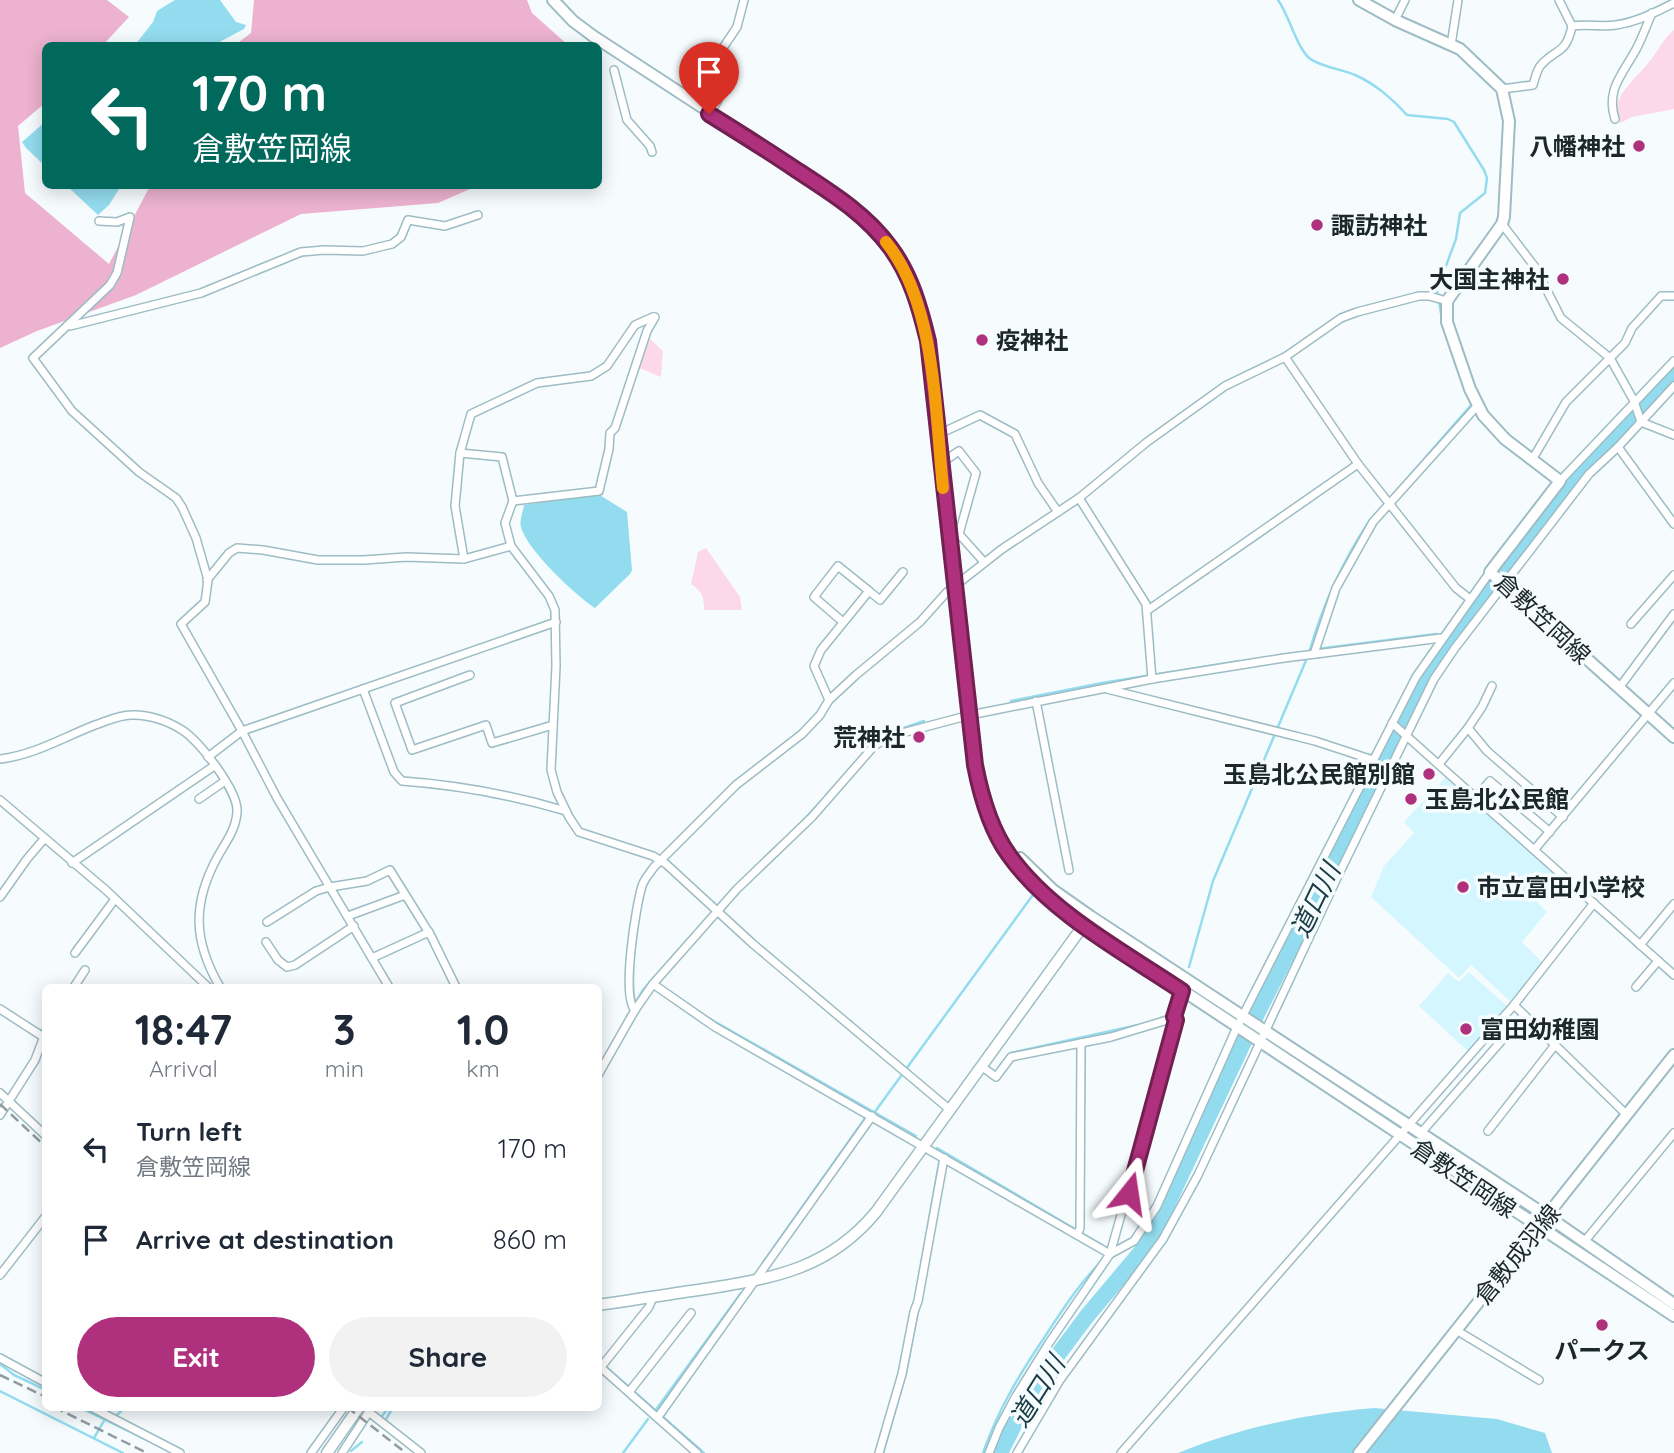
<!DOCTYPE html>
<meta charset="utf-8">
<style>
:root{--surface:#fff;--page:#f2f2f3;--text:#1f2937;--muted:#747a83;--accent:#af307d}
body{margin:0;font-family:Quicksand,"Noto Sans JP",sans-serif;background:var(--page);color:var(--text);height:100vh;display:flex;flex-direction:column;font-size:26px;white-space:nowrap}
*{box-sizing:border-box;margin:0}
p{font-size:23px;color:var(--muted)}
.icon{flex:none;width:38px;height:38px;fill:none;stroke:currentColor;stroke-width:2;stroke-linecap:round;stroke-linejoin:round}
.map{position:relative;flex:1;overflow:hidden}
.details{position:absolute;left:42px;top:984px;width:560px;height:427px;display:flex;flex-direction:column;background:var(--surface);border-radius:10px;box-shadow:0 4px 18px #0003}
.details>*{flex:none}
.banner{position:absolute;left:42px;top:42px;width:560px;height:147px;border-radius:10px;box-shadow:0 4px 18px #0003;background:#00695c;color:#fff;overflow:hidden}
.pin{position:absolute;display:grid;place-items:center;width:60px;height:60px;color:#fff;margin:-72px -30px;border-radius:50% 50% 50% 0;rotate:-45deg;box-shadow:0 0 7px #0007}
.pin .icon{rotate:45deg}
.me{position:absolute;width:77px;margin:-38px;rotate:15deg;stroke-linejoin:round;filter:drop-shadow(0 0 5px #0008)}
.turn{display:flex;align-items:center;gap:24px;height:147px;padding:0 35px;font-size:32px}
.turn .icon{width:91px;height:91px;stroke-width:2.5}
.turn b{display:block;font-size:49px;line-height:60px}
.eta{display:flex;justify-content:space-evenly;align-items:center;height:119px;text-align:center}
.eta b{font-size:42px;font-weight:700;line-height:49px}
.action{display:flex;gap:14px;margin-top:auto;padding:14px 35px}
.action a{flex:1;height:80px;border-radius:42px;background:var(--accent);color:#fff;font-size:28px;font-weight:700;line-height:80px;text-align:center}
.action a+a{background:var(--page);color:var(--text)}
ul{padding:0;list-style:none}
li{display:flex;align-items:center;gap:21px;height:91px;padding:0 35px}
li div{flex:1}
li b{display:block;font-size:26px}
li em{font-style:normal}
.map>svg:first-child{display:block}
.built{fill:#d4f6ff}
.green{fill:#fdd8ea}
.forest{fill:#ecb2cf}
.water{fill:#93dcef}
.lines{fill:none;stroke-linecap:round;stroke-linejoin:round}
.stream{stroke:#93dcef;stroke-width:2.5}
.river{stroke:#93dcef;stroke-width:16}
.street-casing{stroke:#9dbcc4;stroke-width:10}
.secondary-casing{stroke:#9dbcc4;stroke-width:13}
.primary-casing{stroke:#9dbcc4;stroke-width:14}
.street{stroke:#fff;stroke-width:7}
.secondary{stroke:#fff;stroke-width:10}
.primary{stroke:#fff;stroke-width:10}
.rail{stroke:#929b9d;stroke-width:2.5;stroke-dasharray:10 5;stroke-linecap:butt}
.route-casing{stroke:#721f51;stroke-width:18}
.route{stroke:#af307d;stroke-width:12}
.slow{stroke:#f59e0b;stroke-width:12}
.poi-dot{fill:#af307d;stroke:#f6fcfe;stroke-width:2.5}
.labels{text-anchor:middle;dominant-baseline:central;stroke-width:7;stroke-linejoin:round;paint-order:stroke}
.poi-label{font-size:24px;font-weight:bold;fill:#1b272a;stroke:#f6fcfe;text-anchor:start}
.street-label{font-size:24px;fill:#1b272a;stroke:#f6fcfe}
.water-label{font-size:26px;font-style:italic;fill:#183b44;stroke:#f6fcfe}
</style>
<div class="map">
<svg width="1674" height="1453" viewBox="0 0 1674 1453">
<rect width="100%" height="100%" fill="#f6fcfe"/>
<g class="built">
<polygon points="1447,776 1559,876 1538,903 1547,912 1522,942 1543,963 1511,1002 1471,965 1459,978 1371,897 1384,866 1414,833 1404,822"/>
<polygon points="1469,972 1507,1006 1469,1052 1419,1006 1448,973 1459,982"/>
</g>
<g class="green">
<path d="M1674,30v79l-42,8 -12,6 -5,-15c10,-24 19,-27 34,-46 9,-10 14,-24 25,-32z"/>
<polygon points="648,337 663,351 661,377 637,367"/>
<path d="M706,548l34,49 2,13h-38c0,-13 -2,-19 -13,-26l7,-32z"/>
</g>
<g class="forest">
<polygon points="0,0 107,0 129,17 103,45 46,46 45,103 18,126 25,193 109,264 150,186 477,186 438,203 301,214 136,295 37,331 0,348"/>
<polygon points="254,0 527,0 532,13 568,45 235,45 251,33"/>
</g>
<g class="water">
<polygon points="175,0 220,0 236,22 246,25 244,29 214,45 135,45 153,22 157,11"/>
<polygon points="45,122 45,166 26,148 22,142"/>
<polygon points="67,186 121,186 109,205 98,215"/>
<path d="M598,494l29,18 5,58 -2,4 -35,34c-20,-13 -68,-58 -74,-81 -2,-6 2,-15 3,-22z"/>
<path d="M1374,1408l123,11 48,14 7,20h-374c63,-26 128,-39 196,-45z"/>
</g>
<g class="lines">
<g class="stream">
<path d="M1278,0c12,17 17,44 31,58 11,9 33,11 46,17 19,8 39,25 52,40l41,4 6,3 30,48 3,8 -2,15 -25,20 -4,26 -19,51 5,29"/>
<polyline points="1391,497 1472,404"/>
<polyline points="1375,515 1387,502"/>
<polyline points="1317,649 1436,634"/>
<path d="M1309,653c14,-49 33,-91 61,-133"/>
<polyline points="1011,701 1102,683 1240,661"/>
<polyline points="873,743 892,732 924,721"/>
<polyline points="826,795 843,777"/>
<polyline points="798,826 822,800"/>
<polyline points="750,872 778,845"/>
<polyline points="1189,967 1213,881 1307,658"/>
<polyline points="703,1015 916,1136"/>
<polyline points="1161,1018 1175,1013"/>
<polyline points="619,1031 643,990 688,939"/>
<polyline points="1009,1055 1011,1053 1138,1025"/>
<polyline points="1084,1111 1085,1045"/>
<polyline points="874,1113 1035,892"/>
<polyline points="937,1148 1109,1249"/>
<polyline points="762,1264 866,1117"/>
<polyline points="915,1300 940,1158"/>
<polyline points="598,1360 704,1453"/>
<polyline points="0,1364 14,1375 46,1390"/>
<polyline points="0,1391 123,1453"/>
<polyline points="79,1407 164,1448"/>
<polyline points="655,1411 741,1293"/>
<polyline points="382,1416 389,1407"/>
<polyline points="115,1417 125,1407"/>
<polyline points="385,1421 392,1409 390,1407"/>
<polyline points="94,1438 105,1419"/>
<polyline points="351,1451 362,1442"/>
<polyline points="623,1453 648,1419"/>
<polyline points="883,1453 906,1373 918,1311"/>
<path d="M983,1453c15,-43 36,-78 61,-115 17,-26 34,-53 56,-75"/>
</g>
<polyline class="river" points="1000,1453 1033,1388 1087,1316 1145,1247 1157,1226 1256,1016 1389,753 1408,706 1490,587 1576,480 1628,420 1674,376"/>
<g class="street-casing">
<g id="street">
<polyline points="1395,20 1405,0"/>
<path d="M1572,26c15,-2 30,1 44,-1 21,-3 40,-13 58,-22"/>
<polyline points="1451,45 1458,0"/>
<polyline points="614,70 627,120 650,146 652,152"/>
<path d="M1502,89l31,-4c2,-6 4,-16 8,-20 15,-17 25,-10 31,-39l-13,-26"/>
<polyline points="710,114 718,100 716,96 704,88 702,79 737,27 744,0"/>
<path d="M1615,119c-9,-28 6,-43 19,-66 7,-11 12,-27 18,-40"/>
<polyline points="99,221 117,222 130,217 117,273 110,285 33,358 72,411 139,472 176,498 182,507 196,538 208,580 205,602 181,624 242,731 277,798 389,987"/>
<polyline points="1502,224 1535,267 1561,318 1610,358 1634,401 1641,422"/>
<polyline points="655,317 647,331 615,428 610,433 609,449 599,491 513,501 505,523 511,546 549,596 555,610 556,666 551,770 557,792 569,817 579,832 653,856 666,864 753,944 949,1109"/>
<polyline points="70,326 201,293 301,252 324,250 363,251 392,244 401,237 408,220 445,226 478,215"/>
<polyline points="1285,357 1358,464 1456,588 1470,599"/>
<polyline points="1641,422 1674,435"/>
<polyline points="937,435 980,415 1015,434 1038,483 1058,512"/>
<polyline points="1618,447 1674,524"/>
<polyline points="460,453 502,457 513,501"/>
<polyline points="947,459 959,451 976,473 959,534 984,562"/>
<polyline points="1532,460 1566,402 1625,343 1632,328 1661,296 1674,296"/>
<polyline points="1560,481 1674,361"/>
<polyline points="1079,498 1146,604 1152,679"/>
<polyline points="464,559 455,506 460,453 471,414 537,383 591,376 607,366 635,325 653,317"/>
<polyline points="207,580 229,553 237,548 263,550 318,560 364,560 406,557 464,559 511,546"/>
<polyline points="1148,610 1358,464"/>
<polyline points="843,622 814,597 838,566 869,591"/>
<polyline points="1631,624 1674,575"/>
<polyline points="1314,654 1336,588 1373,522 1478,405"/>
<polyline points="470,675 395,703 412,750 486,725 492,743 553,725"/>
<polyline points="1619,688 1674,614"/>
<path d="M363,689l31,83 8,9c56,4 110,14 164,30"/>
<polyline points="1107,689 1315,741 1373,760"/>
<polyline points="829,700 814,666 821,650 869,591 880,600 903,572"/>
<polyline points="1036,701 1069,870"/>
<polyline points="1392,723 1674,975"/>
<polyline points="1468,728 1482,707 1492,686"/>
<polyline points="208,757 242,731 556,622"/>
<path d="M0,759c34,-4 64,-22 95,-34 12,-4 24,-10 36,-10 17,-1 37,6 51,15 17,10 57,62 55,82 -1,17 -11,30 -19,44 -26,47 -25,85 2,131"/>
<polyline points="1439,764 1468,728 1487,751 1563,817"/>
<polyline points="1476,797 1490,781 1550,832"/>
<polyline points="199,799 225,781"/>
<polyline points="0,800 107,891 208,987"/>
<polyline points="1535,849 1674,683"/>
<polyline points="72,863 214,766"/>
<polyline points="0,897 27,859 44,839"/>
<polyline points="348,916 405,895"/>
<polyline points="267,922 316,891 330,887 367,881 390,870 431,936 456,987"/>
<polyline points="266,942 278,960 287,967 295,965 354,926"/>
<polyline points="1640,945 1674,904"/>
<polyline points="75,953 115,899"/>
<polyline points="372,958 429,932"/>
<polyline points="653,984 715,1027 1110,1254"/>
<polyline points="74,987 85,970"/>
<polyline points="1636,987 1658,961"/>
<polyline points="1514,1005 1627,1115"/>
<polyline points="0,1009 45,1038"/>
<path d="M635,1010c-14,-13 1,-105 7,-124 2,-7 8,-13 12,-19l82,-82 66,-51 18,-19 9,-15 27,-25 64,-53 26,-29 56,-44 77,-51 68,-56 78,-56 60,-29 56,-39 16,-6 62,-16h10l18,5"/>
<polyline points="981,1066 996,1077 1011,1057 1111,1037 1174,1018"/>
<polyline points="598,1075 635,1010 653,984 737,889 812,817 874,746 891,736 970,715 1152,679 1284,658 1441,638"/>
<polyline points="0,1093 46,1136"/>
<polyline points="0,1115 35,1060 46,1031"/>
<polyline points="1488,1131 1555,1045"/>
<polyline points="1420,1134 1524,1015"/>
<polyline points="1077,1235 1080,1228 1081,1043"/>
<polyline points="1584,1242 1674,1133"/>
<polyline points="1110,1254 1134,1241 1157,1206 1237,1027 1416,677 1490,572"/>
<polyline points="0,1275 46,1216"/>
<polyline points="1456,1330 1539,1380"/>
<polyline points="0,1358 46,1383"/>
<polyline points="598,1365 697,1453"/>
<polyline points="601,1367 649,1307 653,1297"/>
<polyline points="629,1392 691,1313"/>
<polyline points="91,1407 180,1453"/>
<polyline points="370,1413 421,1453"/>
<polyline points="658,1417 872,1116"/>
<polyline points="311,1453 344,1407"/>
<polyline points="342,1453 372,1407"/>
<polyline points="879,1453 902,1374 914,1312 918,1301 944,1158"/>
<polyline points="989,1453 999,1428 1016,1396 1049,1343 1110,1254 1176,1020 1174,1018 1182,991"/>
<polyline points="1017,1453 1060,1380 1163,1239 1198,1175 1337,878 1434,679 1455,648 1589,474 1618,447 1674,386"/>
<polyline points="1121,1453 1514,1005 1594,903"/>
</g>
</g>
<g class="secondary-casing">
<g id="secondary">
<path d="M598,1305c36,-5 71,-11 107,-16 69,-11 124,-20 171,-77l212,-293"/>
<polyline points="327,1453 359,1407"/>
</g>
</g>
<g class="primary-casing">
<g id="primary">
<path d="M553,0l20,21 20,15 250,163c52,47 69,74 84,142l48,424c15,75 47,116 109,160l590,391"/>
<polyline points="1359,0 1395,20 1460,49 1502,89 1509,121 1504,217 1502,224 1447,301 1447,322 1470,389 1483,415 1505,439 1560,481 1490,572 1674,737"/>
<polyline points="1020,858 1053,890 1090,916 1547,1216 1674,1304"/>
<polyline points="1359,1453 1674,1055"/>
</g>
</g>
<use href="#street" class="street"/>
<use href="#secondary" class="secondary"/>
<use href="#primary" class="primary"/>
<g class="rail">
<polyline points="0,1104 46,1147"/>
<polyline points="0,1375 46,1397"/>
<polyline points="54,1407 147,1453"/>
<polyline points="347,1407 406,1453"/>
</g>
</g>
<g class="lines">
<g class="route-casing">
<path id="route" d="M709,114c29,18 58,36 86,55 35,23 70,44 95,78 21,28 30,61 38,94l47,424c6,31 15,64 34,90 41,58 115,97 173,136l-8,26 2,3 -47,173"/>
</g>
<use href="#route" class="route"/>
<path class="slow" d="M886,242c50,62 49,170 57,246"/>
</g>
<g class="poi-dot">
<circle cx="1639" cy="146" r="7"/>
<circle cx="1317" cy="225" r="7"/>
<circle cx="1563" cy="279" r="7"/>
<circle cx="982" cy="340" r="7"/>
<circle cx="919" cy="737" r="7"/>
<circle cx="1429" cy="774" r="7"/>
<circle cx="1411" cy="799" r="7"/>
<circle cx="1463" cy="887" r="7"/>
<circle cx="1466" cy="1029" r="7"/>
<circle cx="1602" cy="1325" r="7"/>
</g>
<g class="labels">
<g class="poi-label">
<text x="1625" y="146" text-anchor="end">八幡神社</text>
<text x="1331" y="225">諏訪神社</text>
<text x="1549" y="279" text-anchor="end">大国主神社</text>
<text x="996" y="340">疫神社</text>
<text x="905" y="737" text-anchor="end">荒神社</text>
<text x="1415" y="774" text-anchor="end">玉島北公民館別館</text>
<text x="1425" y="799">玉島北公民館</text>
<text x="1477" y="887">市立富田小学校</text>
<text x="1480" y="1029">富田幼稚園</text>
<text x="1602" y="1350" text-anchor="middle">パークス</text>
</g>
<g class="street-label">
<text transform="translate(1543 618) rotate(43)">倉敷笠岡線</text>
<text transform="translate(1464 1178) rotate(34)">倉敷笠岡線</text>
<text transform="translate(1517 1254) rotate(-51)">倉敷成羽線</text>
</g>
<g class="water-label">
<text transform="translate(1315 900) rotate(-64)">道口川</text>
<text transform="translate(1037 1391) rotate(-58)">道口川</text>
</g>
</g>
</svg>
<div class="pin" style="left:709px;top:114px;background:#d93025"><svg class="icon" aria-label="arrive" viewBox="0 0 24 24"><path d="M6 21V4h12l-3 4 3 4H6"/></svg></div>
<svg class="me" style="left:1129px;top:1193px" viewBox="-20 -20 40 40"><path d="M0-17L14 15 0 8-14 15z" fill="#af307d" stroke="#fff" stroke-width="4"/></svg>
<div class="banner">
<div class="turn"><svg class="icon" aria-label="left" viewBox="0 0 24 24"><path d="M17 20v-9H6M10 6l-5 5 5 5"/></svg><div><b>170 m</b>倉敷笠岡線</div></div>
</div>
<section class="details">
<div class="eta">
<div><b>18:47</b><p>Arrival</p></div>
<div><b>3</b><p>min</p></div>
<div><b>1.0</b><p>km</p></div>
</div>
<ul>
<li><svg class="icon" aria-label="left" viewBox="0 0 24 24"><path d="M17 20v-9H6M10 6l-5 5 5 5"/></svg><div><b>Turn left</b><p>倉敷笠岡線</p></div><em>170 m</em></li>
<li><svg class="icon" aria-label="arrive" viewBox="0 0 24 24"><path d="M6 21V4h12l-3 4 3 4H6"/></svg><div><b>Arrive at destination</b></div><em>860 m</em></li>
</ul>
<div class="action"><a>Exit</a><a>Share</a></div>
</section>
</div>
